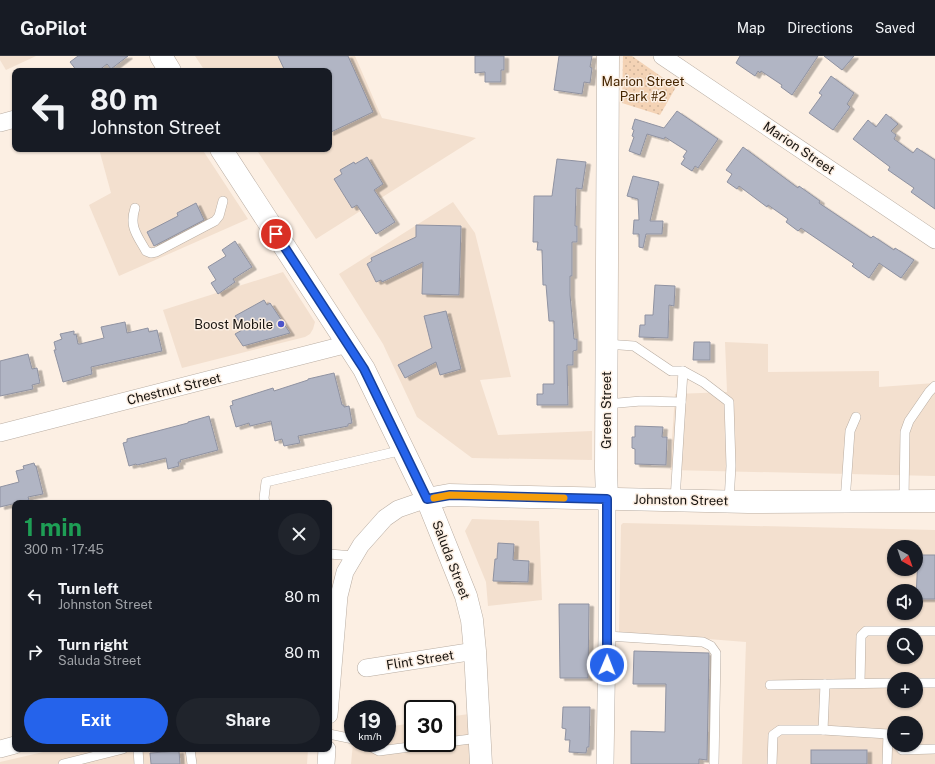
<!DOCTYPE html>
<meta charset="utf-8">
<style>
:root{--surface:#171b24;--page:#20242c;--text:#f1f3f6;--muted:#9ea1a6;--line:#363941;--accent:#2563eb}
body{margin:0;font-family:"Public Sans",sans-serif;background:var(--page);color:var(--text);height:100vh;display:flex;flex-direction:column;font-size:15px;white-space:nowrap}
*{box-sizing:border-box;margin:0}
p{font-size:13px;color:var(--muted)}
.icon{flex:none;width:22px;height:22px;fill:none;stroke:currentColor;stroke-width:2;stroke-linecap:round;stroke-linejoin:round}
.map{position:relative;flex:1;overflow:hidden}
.sheet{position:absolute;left:12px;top:444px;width:320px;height:252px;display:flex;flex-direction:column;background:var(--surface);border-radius:8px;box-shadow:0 1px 3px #0004}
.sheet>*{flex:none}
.hud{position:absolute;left:12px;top:12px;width:320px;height:84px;border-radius:8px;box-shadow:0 1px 3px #0004;background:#171b24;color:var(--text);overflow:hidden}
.needle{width:26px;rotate:140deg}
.buttons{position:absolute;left:887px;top:484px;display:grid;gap:8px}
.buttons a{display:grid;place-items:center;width:36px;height:36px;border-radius:50%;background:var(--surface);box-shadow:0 1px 3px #0004;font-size:20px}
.speed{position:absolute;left:344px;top:644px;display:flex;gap:8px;font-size:20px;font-weight:700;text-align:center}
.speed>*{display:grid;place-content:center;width:52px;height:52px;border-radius:50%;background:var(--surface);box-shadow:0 1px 3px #0004;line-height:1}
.speed small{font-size:10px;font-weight:400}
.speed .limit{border:2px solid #111;border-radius:6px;background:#fff;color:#111}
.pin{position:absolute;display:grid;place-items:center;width:34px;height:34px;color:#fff;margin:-17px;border:2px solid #fff;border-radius:50%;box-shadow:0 1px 4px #0007}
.me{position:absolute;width:44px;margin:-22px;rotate:1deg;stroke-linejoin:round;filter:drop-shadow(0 0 3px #0008)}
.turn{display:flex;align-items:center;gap:14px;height:84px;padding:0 12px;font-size:18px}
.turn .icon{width:52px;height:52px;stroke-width:2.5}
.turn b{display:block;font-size:28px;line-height:34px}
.round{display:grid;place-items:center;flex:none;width:42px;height:42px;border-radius:21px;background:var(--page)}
.overview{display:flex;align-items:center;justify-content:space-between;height:68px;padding:0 12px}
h1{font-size:24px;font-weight:700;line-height:30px;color:#1e9e55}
.cta{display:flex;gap:8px;margin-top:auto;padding:8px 12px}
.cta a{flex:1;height:46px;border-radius:24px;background:var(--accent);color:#fff;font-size:16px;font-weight:700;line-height:46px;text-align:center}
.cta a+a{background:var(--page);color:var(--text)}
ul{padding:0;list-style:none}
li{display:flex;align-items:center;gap:12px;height:56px;padding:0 12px}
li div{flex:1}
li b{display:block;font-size:15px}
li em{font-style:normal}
header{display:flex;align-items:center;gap:24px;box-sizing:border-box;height:56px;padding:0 20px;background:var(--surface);border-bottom:1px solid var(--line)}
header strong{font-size:19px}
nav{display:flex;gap:22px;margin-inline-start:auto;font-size:14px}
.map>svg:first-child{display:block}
.built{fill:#f3e0cf;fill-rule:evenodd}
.park{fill:url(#park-dots)}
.building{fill:#b1b5c4;stroke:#8f92a1;filter:url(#shadow)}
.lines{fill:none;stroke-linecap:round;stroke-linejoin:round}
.lane-casing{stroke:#b9ada2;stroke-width:10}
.street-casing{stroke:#b9ada2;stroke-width:18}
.secondary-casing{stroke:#b9ada2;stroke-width:23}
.lane{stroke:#fff;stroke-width:9}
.street{stroke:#fff;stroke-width:17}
.secondary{stroke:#fff;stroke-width:22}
.route-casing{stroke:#184099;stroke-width:10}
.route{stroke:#2563eb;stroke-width:7}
.slow{stroke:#f59e0b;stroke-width:7}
.poi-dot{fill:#4c54ca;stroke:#fcefe3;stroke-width:1.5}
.labels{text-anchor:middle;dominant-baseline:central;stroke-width:3;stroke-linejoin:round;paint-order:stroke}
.park-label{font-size:13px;fill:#452500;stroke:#fcefe3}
.street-label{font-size:13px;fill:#181410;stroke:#fcefe3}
.poi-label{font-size:13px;fill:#181410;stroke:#fcefe3;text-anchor:end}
</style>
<header>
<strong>GoPilot</strong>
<nav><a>Map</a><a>Directions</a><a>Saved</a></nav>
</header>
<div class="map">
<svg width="935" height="708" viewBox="0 0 935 708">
<defs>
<pattern id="park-dots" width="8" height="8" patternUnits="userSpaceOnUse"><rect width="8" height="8" fill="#f4d3b5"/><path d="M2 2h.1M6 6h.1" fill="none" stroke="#d0b49b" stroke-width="1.8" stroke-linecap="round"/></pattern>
<filter id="shadow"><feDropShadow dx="4.5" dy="2.5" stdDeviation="0" flood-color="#0004"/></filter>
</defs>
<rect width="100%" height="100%" fill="#fcefe3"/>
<g class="built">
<polygon points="0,0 36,0 6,14 0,4"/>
<polygon points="195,0 355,0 382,62 476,82 316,183 256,93 329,93 329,15 205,15"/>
<polygon points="99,93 202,93 248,163 119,220 89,149 111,137"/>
<polygon points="453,146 475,177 511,321 480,324 498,379 592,375 592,404 472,402 417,361 383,288 339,218"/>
<polygon points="283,216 315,266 313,273 310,278 305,281 182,312 163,254"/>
<polygon points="725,286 768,288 768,316 879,315 879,331 935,327 935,420 670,414 675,338 727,336"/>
<polygon points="472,463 539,465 542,544 488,550 486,526 465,475"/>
<path d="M623,467l312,7v234h-193l4,-122 -127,-10 2,-107zM894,491h22v22h-22zM894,535h22v22h-22zM894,579h22v22h-22zM894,623h22v22h-22zM894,667h22v22h-22z"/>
<polygon points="469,658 470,708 351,708 353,687 387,687 387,671 413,667 413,687 447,687 447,661"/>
<polygon points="56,693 308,693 307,708 0,708 0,706"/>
</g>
<polygon class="park" points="623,0 632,0 676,31 660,59 622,47"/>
<g class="building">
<polygon points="78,0 128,0 111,13 107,8 98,15 77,15 70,6"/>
<polygon points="278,0 348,0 373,56 329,77 329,15 285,15"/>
<polygon points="475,0 504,0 504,14 501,14 501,26 485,26 485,16 475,17"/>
<polygon points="559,0 592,0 590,11 592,12 590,27 584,26 582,38 554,34"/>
<polygon points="740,0 818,0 792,39 781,31 782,29 761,15 760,17 758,15 755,20 736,7"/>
<polygon points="824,0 854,0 842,14"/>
<polygon points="831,20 854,37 847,48 850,51 833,74 809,57 822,39 819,37"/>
<polygon points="677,55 718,83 698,112 695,110 692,115 681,108 685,102 683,101 687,95 665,81 664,83 647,78 640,99 629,95 634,81 632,80 634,74 632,73 635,63 664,72"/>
<polygon points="886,58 898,68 891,75 896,79 894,83 913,97 917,92 935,104 935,153 911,136 914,132 888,114 890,111 853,83 868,64 876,71"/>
<polygon points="743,91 798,132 799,130 820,145 819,147 871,182 873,180 894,194 895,192 914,204 901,222 879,207 869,222 852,210 854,208 801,172 798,175 786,166 788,163 768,149 767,151 739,130 737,133 727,126 732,118 726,114"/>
<polygon points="367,101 383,128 374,134 395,166 376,178 357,149 352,152 334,123 342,118 340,114 354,106 355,108"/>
<polygon points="557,103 586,106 582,133 576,132 575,170 577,170 577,186 572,186 572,220 570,220 570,239 574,283 577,283 577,294 573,295 573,309 567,309 568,349 537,349 537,338 543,338 543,328 554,328 554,265 549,265 546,229 543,229 542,194 537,194 538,186 533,186 534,140 552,140"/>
<polygon points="633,120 659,126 650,165 663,165 662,178 646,178 643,192 639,191 639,178 633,178 634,164 639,164 638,143 627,140"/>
<polygon points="196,147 204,164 154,190 147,176 178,160 177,157"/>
<polygon points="416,169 461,170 459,239 422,238 423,206 382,226 381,224 376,226 367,208 372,205 371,202 416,181"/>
<polygon points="235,185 252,211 233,223 235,226 218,238 211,227 216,224 208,211 226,200 222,194"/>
<polygon points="655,229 675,230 674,250 669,249 668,282 639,281 640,269 645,269 645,259 653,259"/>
<polygon points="264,244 267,249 270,247 290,277 243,290 235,278 244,273 235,260"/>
<polygon points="446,255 461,313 440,319 436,306 405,322 398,309 432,292 424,260"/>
<polygon points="125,266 127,277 148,272 149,276 157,274 162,295 91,311 92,318 63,326 54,294 56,294 54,286 62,283 60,278 74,275 74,279 76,278 78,288 80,288 104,282 101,271"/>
<polygon points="694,286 710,286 710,304 693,304"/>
<polygon points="28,298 32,313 37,312 40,327 32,329 33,333 0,340 0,305"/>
<polygon points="334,317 342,349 344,349 344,351 349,350 352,367 348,368 348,370 298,380 300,387 284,390 282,383 275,385 271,365 250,370 249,367 236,371 230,350 233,349 232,345 273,332 274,335 308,324 308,323"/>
<polygon points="209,360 218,394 180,404 181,406 178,406 179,410 168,413 166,402 137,409 136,408 129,410 123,387 127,386 127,383 188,367 188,366"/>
<polygon points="635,370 663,371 662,381 667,381 666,409 635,408 635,393 632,392 632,381 635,381"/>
<polygon points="34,407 35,410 36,410 43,438 28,441 29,444 0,451 0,431 19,426 16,415 24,413 23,410"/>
<polygon points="498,487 514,488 513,504 529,505 528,526 493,525 495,503 497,503"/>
<polygon points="918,499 935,499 935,543 916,543"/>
<polygon points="559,548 589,548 588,622 560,622"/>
<polygon points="634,595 709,597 707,704 699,703 699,708 631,708 631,675 665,676 666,628 633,628"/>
<polygon points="563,651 590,651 589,691 587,691 586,697 569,696 570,684 565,684 566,673 562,672"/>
<rect x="811" y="694" width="56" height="14"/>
<polygon points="179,695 180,708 151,708 150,697"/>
</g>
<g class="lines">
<g class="lane-casing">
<g id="lane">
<path d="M135,152c-6,19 2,27 11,43l5,2 5,-1 59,-31 4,-5 4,-15"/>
<polyline points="606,288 634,290 671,315 683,315 703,326 729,346 731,410 729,445"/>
<polyline points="607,348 641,345 681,346"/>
<polyline points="675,444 683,315"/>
<polyline points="904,445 905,376 909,365 929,336 935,330"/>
<polyline points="845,446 850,375 856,361"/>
<polyline points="265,447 264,442 266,426 403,394"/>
<polyline points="329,498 354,500"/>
<polyline points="607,580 703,586 711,590 716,597 714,708"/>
<polyline points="860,626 861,580 866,575 935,575"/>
<polyline points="916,627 935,627"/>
<polyline points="770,629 894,627"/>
<polyline points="823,674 888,678 894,685"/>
<polyline points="329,678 353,683"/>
<polyline points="447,686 479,682"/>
<polyline points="364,687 379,695 440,687"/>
<polyline points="898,689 902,694 935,693"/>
<polyline points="138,693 139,708"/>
<polyline points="190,693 192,708"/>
<polyline points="63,708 123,693"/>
<polyline points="772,708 773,679 780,674 823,674 825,628"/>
<polyline points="887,708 888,678"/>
</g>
</g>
<g class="street-casing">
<g id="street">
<polyline points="662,0 935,184"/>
<polyline points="0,67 15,63"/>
<polyline points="0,377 348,288"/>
<polyline points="366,612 475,595"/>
<polyline points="329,659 339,540 345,516 361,489 385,462 398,453 427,443"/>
<polyline points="0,693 15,689"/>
<polyline points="326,708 327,693"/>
<polyline points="605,708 607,580 607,443"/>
</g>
</g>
<g class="secondary-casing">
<g id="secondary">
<polyline points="161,0 170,15"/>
<polyline points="221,93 364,313 427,443 466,540 472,564 475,595 481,708"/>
<polyline points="427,443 449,439 748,446 935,445"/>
<polyline points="607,443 606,413 608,0"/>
</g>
</g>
<use href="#lane" class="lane"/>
<use href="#street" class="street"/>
<use href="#secondary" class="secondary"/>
</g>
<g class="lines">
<g class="route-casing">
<polyline id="route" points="276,178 364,313 427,443 450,439 607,443 607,609"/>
</g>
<use href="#route" class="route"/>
<polyline class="slow" points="434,442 450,439 564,442"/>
</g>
<circle class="poi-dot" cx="281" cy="268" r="4"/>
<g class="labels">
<g class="park-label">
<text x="643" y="25">Marion Street<tspan x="643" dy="15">Park #2</tspan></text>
</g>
<g class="street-label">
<text transform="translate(799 92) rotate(34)">Marion Street</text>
<text transform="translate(174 333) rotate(-14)">Chestnut Street</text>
<text transform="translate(606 354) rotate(-90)">Green Street</text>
<text transform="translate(681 444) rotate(1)">Johnston Street</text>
<text transform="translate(451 504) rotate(69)">Saluda Street</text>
<text transform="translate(420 604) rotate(-9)">Flint Street</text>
</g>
<g class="poi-label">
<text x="273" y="268">Boost Mobile</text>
</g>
</g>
</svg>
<div class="buttons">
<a><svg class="needle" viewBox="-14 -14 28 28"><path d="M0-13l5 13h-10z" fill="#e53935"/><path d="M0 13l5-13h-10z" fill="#9ea1a6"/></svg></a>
<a><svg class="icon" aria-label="sound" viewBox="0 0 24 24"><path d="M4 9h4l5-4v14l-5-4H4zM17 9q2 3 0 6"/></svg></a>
<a><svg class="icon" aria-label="search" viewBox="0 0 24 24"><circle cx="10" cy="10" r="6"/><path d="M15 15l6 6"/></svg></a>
<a>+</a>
<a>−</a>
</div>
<div class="speed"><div>19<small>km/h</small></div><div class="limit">30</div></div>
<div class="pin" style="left:276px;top:178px;background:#d93025"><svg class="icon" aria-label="arrive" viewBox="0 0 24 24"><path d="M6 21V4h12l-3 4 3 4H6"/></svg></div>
<svg class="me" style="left:607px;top:609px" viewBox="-20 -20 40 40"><circle r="17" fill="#2563eb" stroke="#fff" stroke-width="3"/><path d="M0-11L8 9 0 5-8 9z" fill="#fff"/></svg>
<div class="hud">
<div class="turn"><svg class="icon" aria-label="left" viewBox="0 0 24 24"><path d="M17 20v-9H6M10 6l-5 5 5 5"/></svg><div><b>80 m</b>Johnston Street</div></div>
</div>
<section class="sheet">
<div class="overview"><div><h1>1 min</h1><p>300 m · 17:45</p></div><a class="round"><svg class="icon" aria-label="close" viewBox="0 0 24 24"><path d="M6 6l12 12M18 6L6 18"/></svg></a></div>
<ul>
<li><svg class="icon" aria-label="left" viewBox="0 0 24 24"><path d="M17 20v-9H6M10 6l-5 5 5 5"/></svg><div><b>Turn left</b><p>Johnston Street</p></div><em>80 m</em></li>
<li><svg class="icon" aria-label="right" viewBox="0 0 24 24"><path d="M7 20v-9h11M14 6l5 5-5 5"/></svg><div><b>Turn right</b><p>Saluda Street</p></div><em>80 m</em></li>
</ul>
<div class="cta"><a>Exit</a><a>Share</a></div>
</section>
</div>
